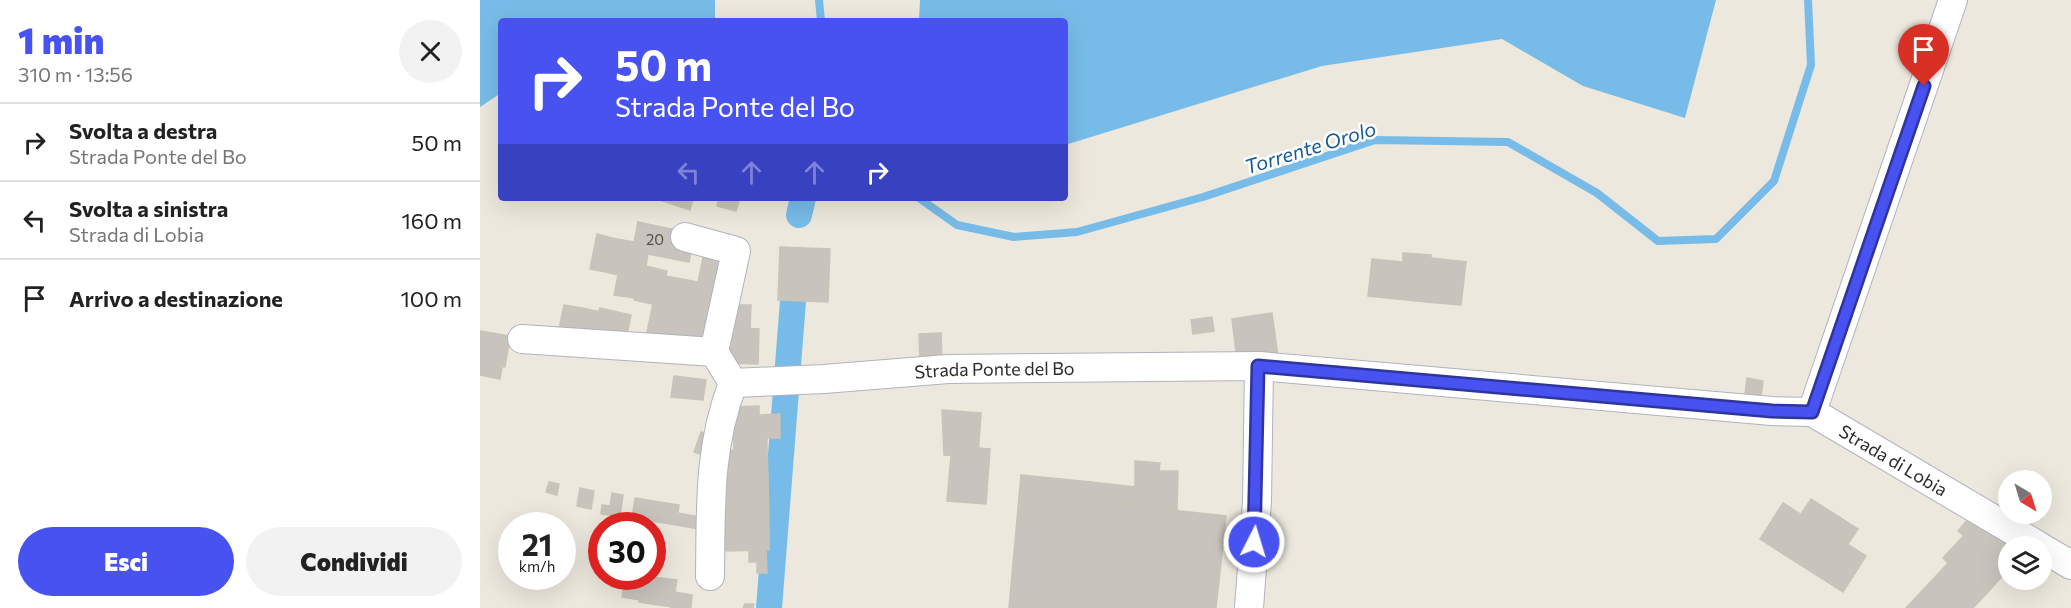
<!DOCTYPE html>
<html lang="it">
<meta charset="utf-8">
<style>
:root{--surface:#fff;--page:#f2f2f2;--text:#222;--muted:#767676;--line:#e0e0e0;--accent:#4752f0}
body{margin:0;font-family:Commissioner,sans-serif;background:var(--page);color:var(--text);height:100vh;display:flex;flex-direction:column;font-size:22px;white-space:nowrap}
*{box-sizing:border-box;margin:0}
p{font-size:20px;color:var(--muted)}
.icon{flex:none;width:33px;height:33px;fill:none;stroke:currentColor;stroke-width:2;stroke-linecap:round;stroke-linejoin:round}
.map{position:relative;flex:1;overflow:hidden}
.sheet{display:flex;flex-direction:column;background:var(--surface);width:480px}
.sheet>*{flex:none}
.banner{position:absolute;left:18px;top:18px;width:570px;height:183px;border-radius:6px;box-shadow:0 6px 24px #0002;background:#4752f0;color:#fff;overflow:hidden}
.needle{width:39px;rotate:142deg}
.fabs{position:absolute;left:1518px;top:470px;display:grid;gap:12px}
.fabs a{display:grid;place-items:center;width:54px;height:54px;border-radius:50%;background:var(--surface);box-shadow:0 6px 24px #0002;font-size:30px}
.speed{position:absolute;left:18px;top:512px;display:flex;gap:12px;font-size:30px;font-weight:700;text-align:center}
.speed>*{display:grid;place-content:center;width:78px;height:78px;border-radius:50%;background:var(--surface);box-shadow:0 6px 24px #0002;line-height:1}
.speed small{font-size:15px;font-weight:400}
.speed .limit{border:9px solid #d22;background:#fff;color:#111}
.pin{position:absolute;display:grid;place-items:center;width:51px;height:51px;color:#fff;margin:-62px -26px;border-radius:50% 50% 50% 0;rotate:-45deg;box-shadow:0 0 6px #0007}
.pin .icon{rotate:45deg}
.me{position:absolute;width:66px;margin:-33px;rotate:5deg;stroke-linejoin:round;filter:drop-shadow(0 0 4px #0008)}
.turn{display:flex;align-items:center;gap:21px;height:126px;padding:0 18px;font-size:27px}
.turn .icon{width:78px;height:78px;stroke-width:2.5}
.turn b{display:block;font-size:42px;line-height:51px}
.lanes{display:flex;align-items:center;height:57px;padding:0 18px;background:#0003;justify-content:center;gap:30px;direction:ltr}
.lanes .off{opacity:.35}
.round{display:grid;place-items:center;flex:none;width:63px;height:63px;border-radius:32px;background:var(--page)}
.overview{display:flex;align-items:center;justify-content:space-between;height:102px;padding:0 18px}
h1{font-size:36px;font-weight:800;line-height:45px;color:var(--accent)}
.cta{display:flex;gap:12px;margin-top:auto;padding:12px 18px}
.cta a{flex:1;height:69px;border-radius:36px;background:var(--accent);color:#fff;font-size:24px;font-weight:800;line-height:69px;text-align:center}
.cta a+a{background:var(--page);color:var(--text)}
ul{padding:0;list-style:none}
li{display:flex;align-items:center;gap:18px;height:78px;padding:0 18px;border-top:2px solid var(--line)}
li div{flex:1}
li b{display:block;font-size:22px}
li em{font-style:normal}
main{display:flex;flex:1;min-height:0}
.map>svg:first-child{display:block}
.water{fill:#77bce8}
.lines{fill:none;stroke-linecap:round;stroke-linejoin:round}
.stream{stroke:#77bce8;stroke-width:8}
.canal{stroke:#77bce8;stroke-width:26}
.building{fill:#c8c4bd;stroke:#c7c4b8;stroke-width:1.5}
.minor-casing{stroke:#b1b2be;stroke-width:30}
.minor{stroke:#fff;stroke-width:28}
.route-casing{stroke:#2e359c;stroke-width:15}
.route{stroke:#4752f0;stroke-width:10}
.labels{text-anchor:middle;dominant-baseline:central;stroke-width:5;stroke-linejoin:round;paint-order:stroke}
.number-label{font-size:15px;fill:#525150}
.street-label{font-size:18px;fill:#2b2b2b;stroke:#fff}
.water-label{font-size:20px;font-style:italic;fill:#145a96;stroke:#fff}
</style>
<main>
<section class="sheet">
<div class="overview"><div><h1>1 min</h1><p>310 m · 13:56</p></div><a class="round"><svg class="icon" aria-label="close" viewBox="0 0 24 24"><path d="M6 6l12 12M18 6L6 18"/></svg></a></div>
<ul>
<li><svg class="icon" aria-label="right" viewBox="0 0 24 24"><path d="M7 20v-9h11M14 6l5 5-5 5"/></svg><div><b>Svolta a destra</b><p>Strada Ponte del Bo</p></div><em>50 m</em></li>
<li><svg class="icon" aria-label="left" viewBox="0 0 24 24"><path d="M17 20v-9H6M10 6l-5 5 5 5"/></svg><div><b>Svolta a sinistra</b><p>Strada di Lobia</p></div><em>160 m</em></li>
<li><svg class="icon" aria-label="arrive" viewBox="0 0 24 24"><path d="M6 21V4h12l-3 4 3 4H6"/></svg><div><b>Arrivo a destinazione</b></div><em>100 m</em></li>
</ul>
<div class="cta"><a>Esci</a><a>Condividi</a></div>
</section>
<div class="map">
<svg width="1591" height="608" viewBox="0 0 1591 608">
<rect width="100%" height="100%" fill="#ece8de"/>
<g class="water">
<polygon points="0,0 235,0 235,21 21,21 21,93 0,107"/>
<polygon points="440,0 1236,0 1205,118 1103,86 1022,39 842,66 585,145 585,21 439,21"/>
</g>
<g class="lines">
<g class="stream">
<polyline points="339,0 341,21"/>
<polyline points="439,198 477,225 534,237 597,232 723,197 895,140 1028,142 1117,193 1178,241 1236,239 1294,181 1331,65 1328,0"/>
</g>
<g class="canal">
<polyline points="319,215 323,198"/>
<polyline points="289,608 313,301"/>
</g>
</g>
<g class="building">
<polygon points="174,198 213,198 210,210"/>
<polygon points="239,198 260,198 256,211 237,206"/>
<polygon points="158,222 200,231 212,247 209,262 168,254 166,266 161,265 155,298 134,295 138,275 126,272 132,238 154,242"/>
<polygon points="117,234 132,238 126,272 110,269"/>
<polygon points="300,247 350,249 348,302 298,300"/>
<polygon points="224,253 245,258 235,307 214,302"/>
<polygon points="923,253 951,255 946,302 888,296 892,259 923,262"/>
<polygon points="951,258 986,262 981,305 946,302"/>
<polygon points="161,265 187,271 182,290 157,285"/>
<polygon points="186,276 218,282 206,340 166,337 176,289 182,290"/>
<polygon points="157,285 176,289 173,304 154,300"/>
<polygon points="214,302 235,307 231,325 210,321"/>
<polygon points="84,305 102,308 97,332 79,329"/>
<polygon points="253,305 271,305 270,329 250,328"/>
<polygon points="102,308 116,311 110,336 97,332"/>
<polygon points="120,308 151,315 145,343 110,336 116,311 118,312"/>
<polygon points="792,313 798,356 757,360 752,319"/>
<polygon points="732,317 734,331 713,334 711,320"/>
<polygon points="210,321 231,325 227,344 206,340"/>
<polygon points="250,328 279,329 278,364 250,363"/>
<polygon points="0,331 30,336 25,367 2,364 0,371"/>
<polygon points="461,333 462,363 440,363 439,334"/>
<polygon points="2,364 22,367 20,379 0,375"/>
<polygon points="194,376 226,380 223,400 191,397"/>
<polygon points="1267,378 1283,381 1281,397 1265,395"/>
<polygon points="279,406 279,415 300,414 300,438 287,438 287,449 254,451 253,407"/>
<polygon points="462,410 501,413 498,457 464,455"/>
<polygon points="221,432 233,437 226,456 214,452"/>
<polygon points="498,448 510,449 506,504 467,501 471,456 498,457"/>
<polygon points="287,449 288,476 241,478 240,451"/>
<polygon points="655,461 680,463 679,471 698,471 697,511 655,506"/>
<polygon points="541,475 610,482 608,501 746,516 736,608 529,608"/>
<polygon points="288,476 289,532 242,533 241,478"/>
<polygon points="69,482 79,484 77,495 66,492"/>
<polygon points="610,482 655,487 655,506 608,501"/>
<polygon points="100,488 114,491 111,509 97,506"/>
<polygon points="132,493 143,495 140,516 121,514 122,505 130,506"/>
<polygon points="155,498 199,505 196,525 152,518"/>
<polygon points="1331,499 1378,529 1368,544 1321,514"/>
<polygon points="1303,503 1386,556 1363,592 1280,539"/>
<polygon points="198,513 220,517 218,529 196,525"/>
<polygon points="1502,516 1534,546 1528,546 1528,570 1507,593 1471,560 1468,563 1463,558"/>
<polygon points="1489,518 1495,523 1484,536 1478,531"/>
<polygon points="289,532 289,550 242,551 242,533"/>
<polygon points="286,550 287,573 277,573 277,562 269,562 269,551"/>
<polygon points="1471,560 1507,593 1493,608 1426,608"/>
<polygon points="163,576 197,580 192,607 159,602"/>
<polygon points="145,577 163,578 159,600 142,597"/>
<polygon points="195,592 212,595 211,608 191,608"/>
<polygon points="265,604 274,604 273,608 263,608"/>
</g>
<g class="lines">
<g class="minor-casing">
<g id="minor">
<path id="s1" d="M1473,0l-141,412 227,134"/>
<polyline points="205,237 256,251 234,352"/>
<polyline points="42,339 234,352 253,383"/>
<path id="s2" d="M253,383l91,-4 124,-10 311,-3 513,45 40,1"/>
<polyline points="1562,548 1591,565"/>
<path d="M230,576c1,-69 -2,-127 23,-193"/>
<polyline points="769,608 777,501 779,366"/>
</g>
</g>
<use href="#minor" class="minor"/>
</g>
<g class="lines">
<g class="route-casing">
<polyline id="route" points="774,542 778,366 1292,411 1332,412 1444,86"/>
</g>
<use href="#route" class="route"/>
</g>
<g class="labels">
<g class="number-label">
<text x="175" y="239">20</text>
</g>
<g class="street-label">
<text stroke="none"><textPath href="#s2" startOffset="262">Strada Ponte del Bo</textPath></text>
<text stroke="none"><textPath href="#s1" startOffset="530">Strada di Lobia</textPath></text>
</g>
<g class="water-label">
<text transform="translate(830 147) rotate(-17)">Torrente Orolo</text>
</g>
</g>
</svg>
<div class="fabs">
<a><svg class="needle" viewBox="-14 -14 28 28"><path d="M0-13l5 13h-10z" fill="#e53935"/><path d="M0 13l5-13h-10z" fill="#767676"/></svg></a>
<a><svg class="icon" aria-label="layers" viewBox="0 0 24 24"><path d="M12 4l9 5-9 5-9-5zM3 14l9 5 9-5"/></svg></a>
</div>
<div class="speed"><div>21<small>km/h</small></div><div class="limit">30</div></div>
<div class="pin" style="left:1444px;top:86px;background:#d93025"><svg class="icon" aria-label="arrive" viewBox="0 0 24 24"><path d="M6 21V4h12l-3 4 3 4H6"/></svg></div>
<svg class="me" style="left:774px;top:542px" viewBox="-20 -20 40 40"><circle r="17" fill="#4752f0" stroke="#fff" stroke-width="3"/><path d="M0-11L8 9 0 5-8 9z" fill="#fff"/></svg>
<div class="banner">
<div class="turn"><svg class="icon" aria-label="right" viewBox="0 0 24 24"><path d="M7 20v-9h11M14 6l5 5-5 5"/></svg><div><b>50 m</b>Strada Ponte del Bo</div></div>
<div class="lanes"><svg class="icon off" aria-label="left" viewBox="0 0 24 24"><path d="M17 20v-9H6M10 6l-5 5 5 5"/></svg><svg class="icon off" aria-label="ahead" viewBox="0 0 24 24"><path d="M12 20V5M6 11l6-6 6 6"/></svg><svg class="icon off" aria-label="ahead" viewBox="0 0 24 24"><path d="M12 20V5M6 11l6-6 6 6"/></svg><svg class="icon" aria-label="right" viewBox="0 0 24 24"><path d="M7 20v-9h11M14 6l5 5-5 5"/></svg></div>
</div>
</div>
</main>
